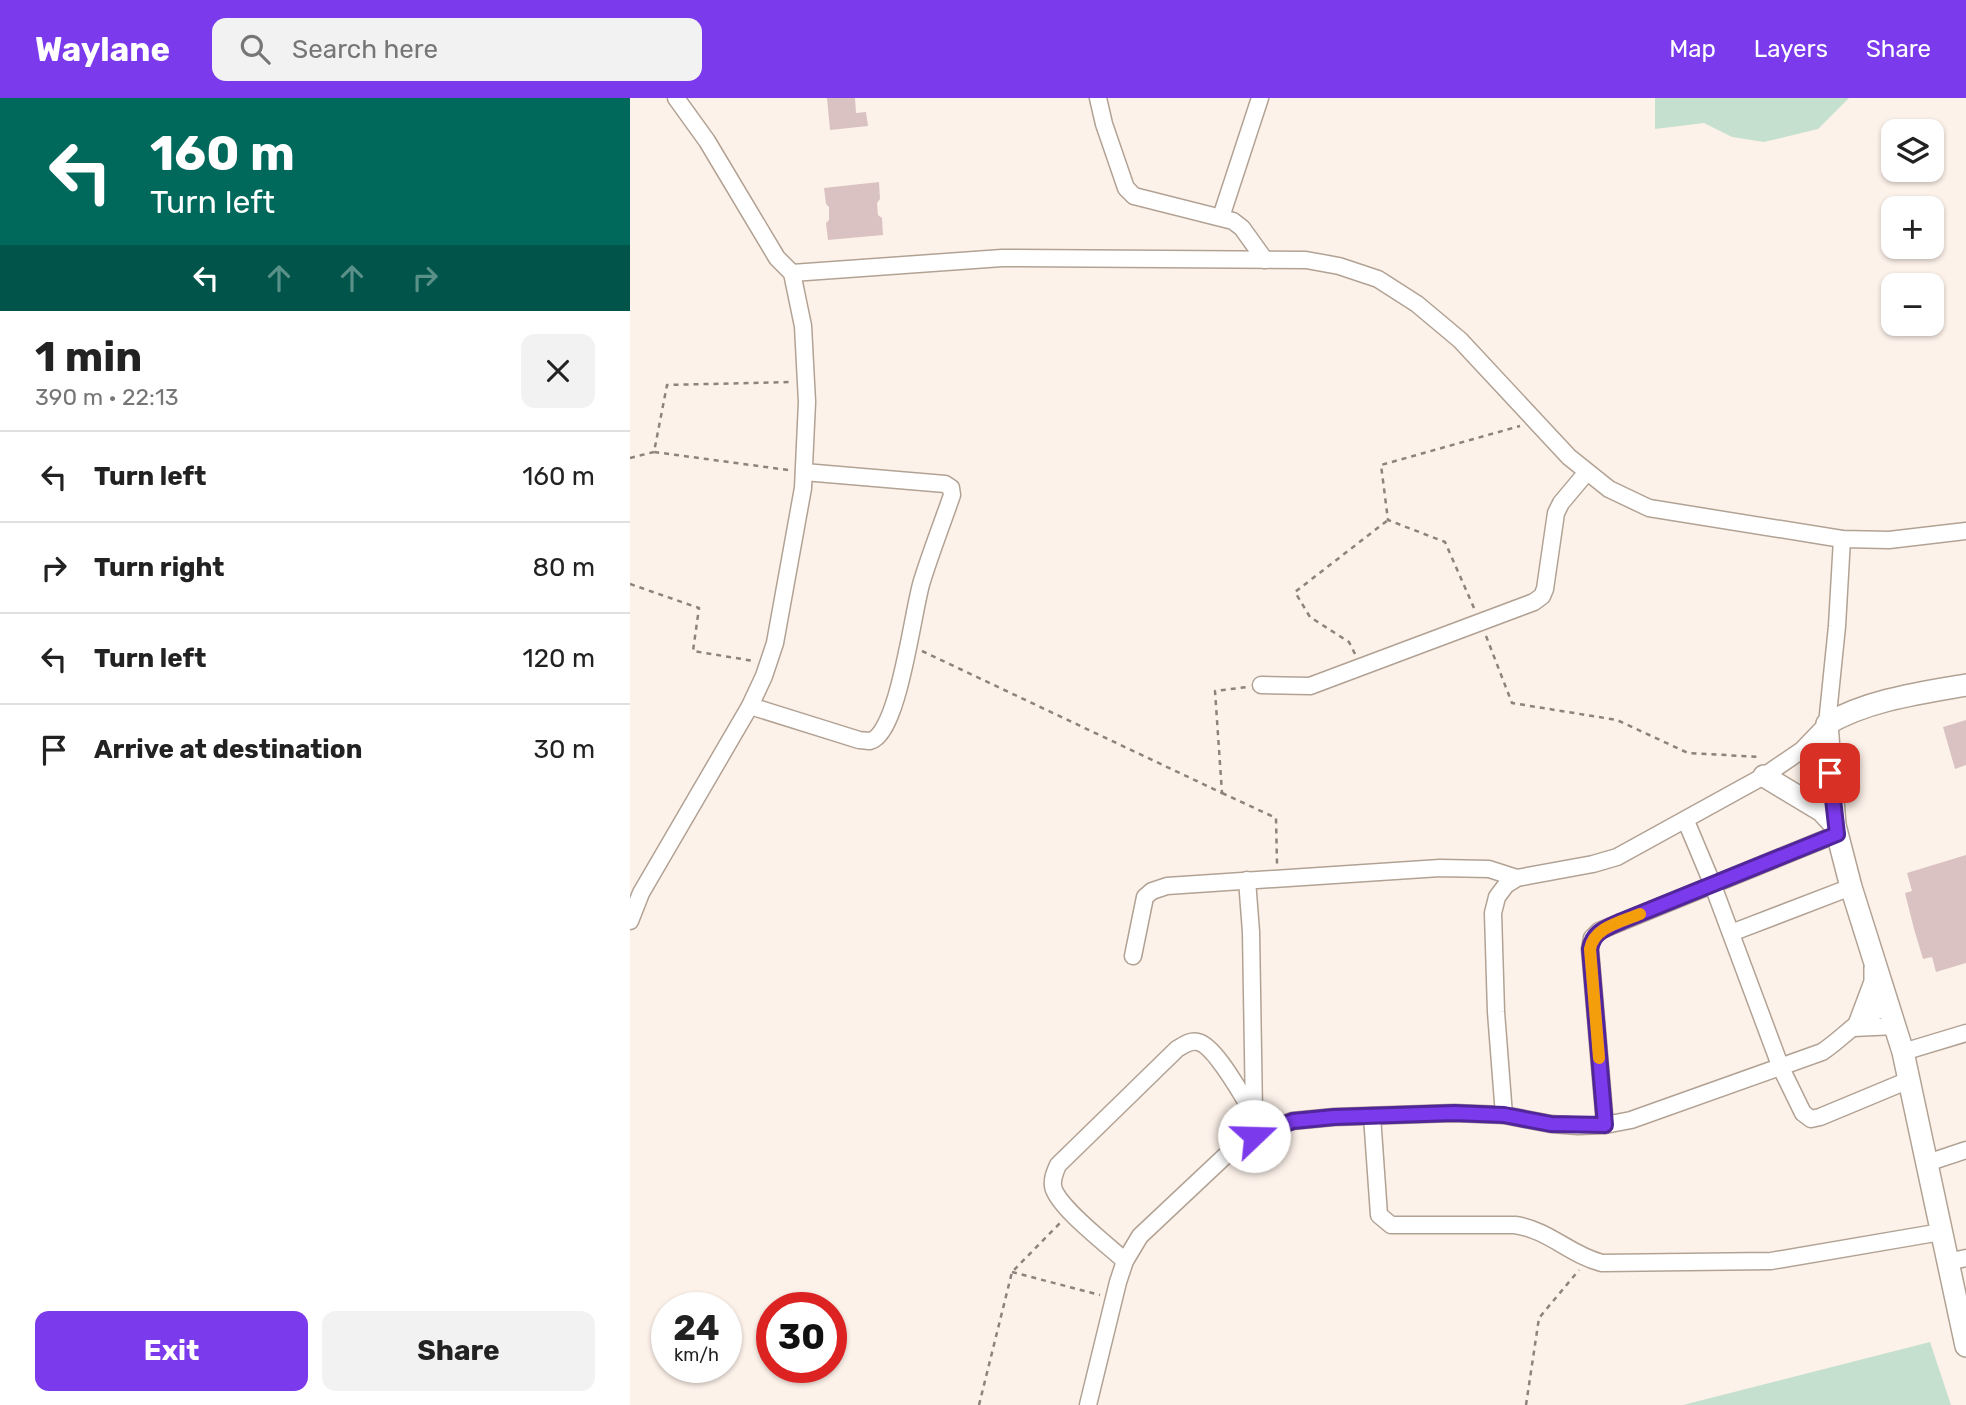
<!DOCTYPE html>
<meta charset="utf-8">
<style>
:root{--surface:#fff;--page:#f2f2f2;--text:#222;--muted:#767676;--line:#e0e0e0;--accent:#7c3aed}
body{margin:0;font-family:Rubik,sans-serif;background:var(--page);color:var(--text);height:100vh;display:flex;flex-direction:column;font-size:26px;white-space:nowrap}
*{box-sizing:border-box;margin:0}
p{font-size:23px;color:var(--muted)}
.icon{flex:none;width:38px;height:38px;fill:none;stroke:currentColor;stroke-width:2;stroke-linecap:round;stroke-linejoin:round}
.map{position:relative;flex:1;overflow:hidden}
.sheet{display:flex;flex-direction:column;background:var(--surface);width:630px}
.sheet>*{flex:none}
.banner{background:#00695c;color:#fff;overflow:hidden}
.fabs{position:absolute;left:1251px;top:21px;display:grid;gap:14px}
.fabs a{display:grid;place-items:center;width:63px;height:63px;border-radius:14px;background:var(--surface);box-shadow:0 2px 5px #0004;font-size:35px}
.speed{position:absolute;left:21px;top:1194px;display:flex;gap:14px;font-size:35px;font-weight:700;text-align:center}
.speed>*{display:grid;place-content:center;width:91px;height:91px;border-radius:50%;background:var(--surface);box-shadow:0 2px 5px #0004;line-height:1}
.speed small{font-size:18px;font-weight:400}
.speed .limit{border:10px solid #d22;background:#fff;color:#111}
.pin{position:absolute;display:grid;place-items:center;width:60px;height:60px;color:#fff;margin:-30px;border-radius:14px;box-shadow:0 4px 10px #0006}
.me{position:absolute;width:77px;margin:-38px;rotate:69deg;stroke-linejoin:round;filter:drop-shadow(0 0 5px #0008)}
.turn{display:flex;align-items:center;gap:24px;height:147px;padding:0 35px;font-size:32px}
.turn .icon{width:91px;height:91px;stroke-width:2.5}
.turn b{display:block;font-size:49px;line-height:60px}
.lanes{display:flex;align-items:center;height:66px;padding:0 35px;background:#0003;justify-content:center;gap:35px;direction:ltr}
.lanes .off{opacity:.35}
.round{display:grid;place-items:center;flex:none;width:74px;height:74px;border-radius:14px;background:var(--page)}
.overview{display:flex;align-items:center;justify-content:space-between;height:119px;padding:0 35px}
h1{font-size:42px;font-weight:700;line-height:52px}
.button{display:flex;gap:14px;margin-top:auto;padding:14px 35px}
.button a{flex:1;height:80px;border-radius:14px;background:var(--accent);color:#fff;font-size:28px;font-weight:700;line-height:80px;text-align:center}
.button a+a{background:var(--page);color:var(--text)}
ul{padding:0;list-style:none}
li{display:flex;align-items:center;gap:21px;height:91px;padding:0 35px;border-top:2px solid var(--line)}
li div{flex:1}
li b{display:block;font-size:26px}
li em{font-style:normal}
header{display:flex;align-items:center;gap:42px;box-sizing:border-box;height:98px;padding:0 35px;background:var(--accent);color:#fff}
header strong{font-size:33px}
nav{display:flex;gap:38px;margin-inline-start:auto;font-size:24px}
.search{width:490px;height:63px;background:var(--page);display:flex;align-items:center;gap:18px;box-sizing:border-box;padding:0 24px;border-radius:14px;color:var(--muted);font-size:26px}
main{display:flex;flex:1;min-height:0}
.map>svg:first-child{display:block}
.green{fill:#c6e0cf}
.building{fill:#d9c2c1}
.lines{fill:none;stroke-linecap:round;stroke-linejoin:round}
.minor-casing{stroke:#b2a294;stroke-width:19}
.tertiary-casing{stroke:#b2a294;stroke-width:24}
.path{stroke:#8b837c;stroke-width:2.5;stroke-dasharray:5 5;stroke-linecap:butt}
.minor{stroke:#fff;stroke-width:16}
.tertiary{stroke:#fff;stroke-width:21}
.route-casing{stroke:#51269a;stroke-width:18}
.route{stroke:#7c3aed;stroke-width:12}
.slow{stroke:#f59e0b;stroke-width:12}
</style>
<header>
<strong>Waylane</strong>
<div class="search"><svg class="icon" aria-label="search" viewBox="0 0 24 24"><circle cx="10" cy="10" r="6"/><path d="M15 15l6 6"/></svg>Search here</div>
<nav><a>Map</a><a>Layers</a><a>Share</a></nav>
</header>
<main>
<section class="sheet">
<div class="banner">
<div class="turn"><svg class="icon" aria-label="left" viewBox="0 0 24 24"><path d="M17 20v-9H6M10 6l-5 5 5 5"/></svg><div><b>160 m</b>Turn left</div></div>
<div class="lanes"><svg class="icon" aria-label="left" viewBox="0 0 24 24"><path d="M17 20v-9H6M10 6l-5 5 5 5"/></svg><svg class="icon off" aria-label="ahead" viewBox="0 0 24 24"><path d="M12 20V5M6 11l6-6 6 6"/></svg><svg class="icon off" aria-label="ahead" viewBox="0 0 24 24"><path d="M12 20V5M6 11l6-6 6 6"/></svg><svg class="icon off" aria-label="right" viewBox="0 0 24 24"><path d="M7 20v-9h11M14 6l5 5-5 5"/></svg></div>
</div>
<div class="overview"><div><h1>1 min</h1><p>390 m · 22:13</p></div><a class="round"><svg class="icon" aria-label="close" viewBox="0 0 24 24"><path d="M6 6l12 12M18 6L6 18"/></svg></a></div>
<ul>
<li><svg class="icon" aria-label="left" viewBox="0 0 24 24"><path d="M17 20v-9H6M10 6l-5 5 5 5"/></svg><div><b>Turn left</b></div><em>160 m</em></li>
<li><svg class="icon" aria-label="right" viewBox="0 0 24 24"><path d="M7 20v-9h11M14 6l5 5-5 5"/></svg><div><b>Turn right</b></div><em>80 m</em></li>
<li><svg class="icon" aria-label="left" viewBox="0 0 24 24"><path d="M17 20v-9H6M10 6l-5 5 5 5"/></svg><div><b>Turn left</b></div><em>120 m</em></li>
<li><svg class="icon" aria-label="arrive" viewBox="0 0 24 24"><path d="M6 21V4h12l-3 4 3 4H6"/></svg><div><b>Arrive at destination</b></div><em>30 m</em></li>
</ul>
<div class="button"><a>Exit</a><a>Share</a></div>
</section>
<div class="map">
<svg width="1336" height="1307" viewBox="0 0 1336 1307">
<rect width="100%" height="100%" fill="#fdf2ea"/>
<g class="green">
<polygon points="1025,0 1219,0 1188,31 1134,44 1102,39 1074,25 1025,31"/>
<polygon points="1300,1244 1321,1307 1053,1307"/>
</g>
<g class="building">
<polygon points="197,0 225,0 226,15 236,14 238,28 200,32"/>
<polygon points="249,84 250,101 247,105 248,117 252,120 253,137 198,142 196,125 199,122 199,109 196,106 194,90"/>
<polygon points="1336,622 1336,667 1325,671 1313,629"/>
<polygon points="1336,757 1336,865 1306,874 1302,859 1293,861 1284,831 1275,795 1282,793 1277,775"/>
</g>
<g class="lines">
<g class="minor-casing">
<g id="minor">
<polyline points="468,0 474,26 496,90 504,98 603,123 612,130 635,162"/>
<polyline points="591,119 630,0"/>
<polyline points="162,175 372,160 676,162 709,168 748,181 787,206 830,242 939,359 979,391 1019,410 1212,441 1259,442 1336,433"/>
<polyline points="631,587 680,588 904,504 912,498 915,491 926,415 931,405 957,374"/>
<path d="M120,608l109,34c1,0 10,1 11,1 29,-6 43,-133 52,-160 9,-29 20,-57 30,-86l-1,-7 -6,-4 -141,-12"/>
<polyline points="1056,723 1082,785 1151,970 1173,1015 1181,1021 1190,1019 1279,982"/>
<polyline points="617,782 621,834 624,1015"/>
<polyline points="0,823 11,795 120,608 134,578 145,545 173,390 177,304 173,228 162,175 147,160 77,43 46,0"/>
<polyline points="1101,835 1221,789"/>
<polyline points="503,858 515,799 522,793 537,788 810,770 859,771 887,780"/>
<polyline points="1223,930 1266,928"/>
<polyline points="1273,954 1336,935"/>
<polyline points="874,1017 866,914 863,815 867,799 876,787 887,780 963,766 987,759 1134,678 1172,652 1197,626 1207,528 1212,441"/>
<path d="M742,1018l7,99 12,10h124c34,5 55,30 87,38l169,-2 170,-29"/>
<polyline points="975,1027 960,851 962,840 969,833 1207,736"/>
<polyline points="1297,1065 1336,1052"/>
<path d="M495,1163c-16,-15 -69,-55 -72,-75 -1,-8 2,-14 5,-21l119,-116c7,-4 13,-9 21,-7 18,4 45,56 56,72"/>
<polyline points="1317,1164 1336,1160"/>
<path d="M458,1307l30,-123 7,-21 15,-25 84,-79 29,-21 39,-15 42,-4 120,-4 50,2 47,9 27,2 27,-1 26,-5 191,-68c23,-15 40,-38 67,-46"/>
</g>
</g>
<g class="tertiary-casing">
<g id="tertiary">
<path d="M1336,587c-46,8 -98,15 -139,39l8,101 16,62 52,165 63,294"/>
<polyline points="1134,678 1192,713 1205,727"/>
<polyline points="1230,924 1245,884 1245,870"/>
</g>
</g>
<g class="path">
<polyline points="0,360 24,354"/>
<polyline points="158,372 24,354 37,287 162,284"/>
<polyline points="0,486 69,510 63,553 124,563"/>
<polyline points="844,510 815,444 758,422 751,367 890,328"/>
<polyline points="856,538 882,605 987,622 1058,655 1131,659"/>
<polyline points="292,553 592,695 585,593 617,589"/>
<polyline points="725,556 719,544 680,519 665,494 758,422"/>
<polyline points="592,695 646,720 647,766"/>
<polyline points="382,1174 470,1197"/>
<polyline points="349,1307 382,1174 431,1124"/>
<polyline points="896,1307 909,1220 949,1172"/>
</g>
<use href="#minor" class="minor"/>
<use href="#tertiary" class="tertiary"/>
</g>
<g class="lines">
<g class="route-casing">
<path id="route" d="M624,1038l39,-15 41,-4 120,-4 50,2 47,9 54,1 -15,-176c3,-18 17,-21 32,-28l215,-87 -7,-61"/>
</g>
<use href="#route" class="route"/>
<path class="slow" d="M969,960l-9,-109c4,-22 31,-27 50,-35"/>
</g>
</svg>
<div class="fabs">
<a><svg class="icon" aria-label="layers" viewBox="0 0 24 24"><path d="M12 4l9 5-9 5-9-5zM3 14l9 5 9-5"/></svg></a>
<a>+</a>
<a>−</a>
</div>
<div class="speed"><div>24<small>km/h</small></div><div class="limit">30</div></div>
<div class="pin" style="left:1200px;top:675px;background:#d93025"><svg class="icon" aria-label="arrive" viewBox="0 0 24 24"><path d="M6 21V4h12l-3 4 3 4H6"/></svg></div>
<svg class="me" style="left:624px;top:1038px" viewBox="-20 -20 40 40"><circle r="19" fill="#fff"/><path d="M0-13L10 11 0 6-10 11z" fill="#7c3aed"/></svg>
</div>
</main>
